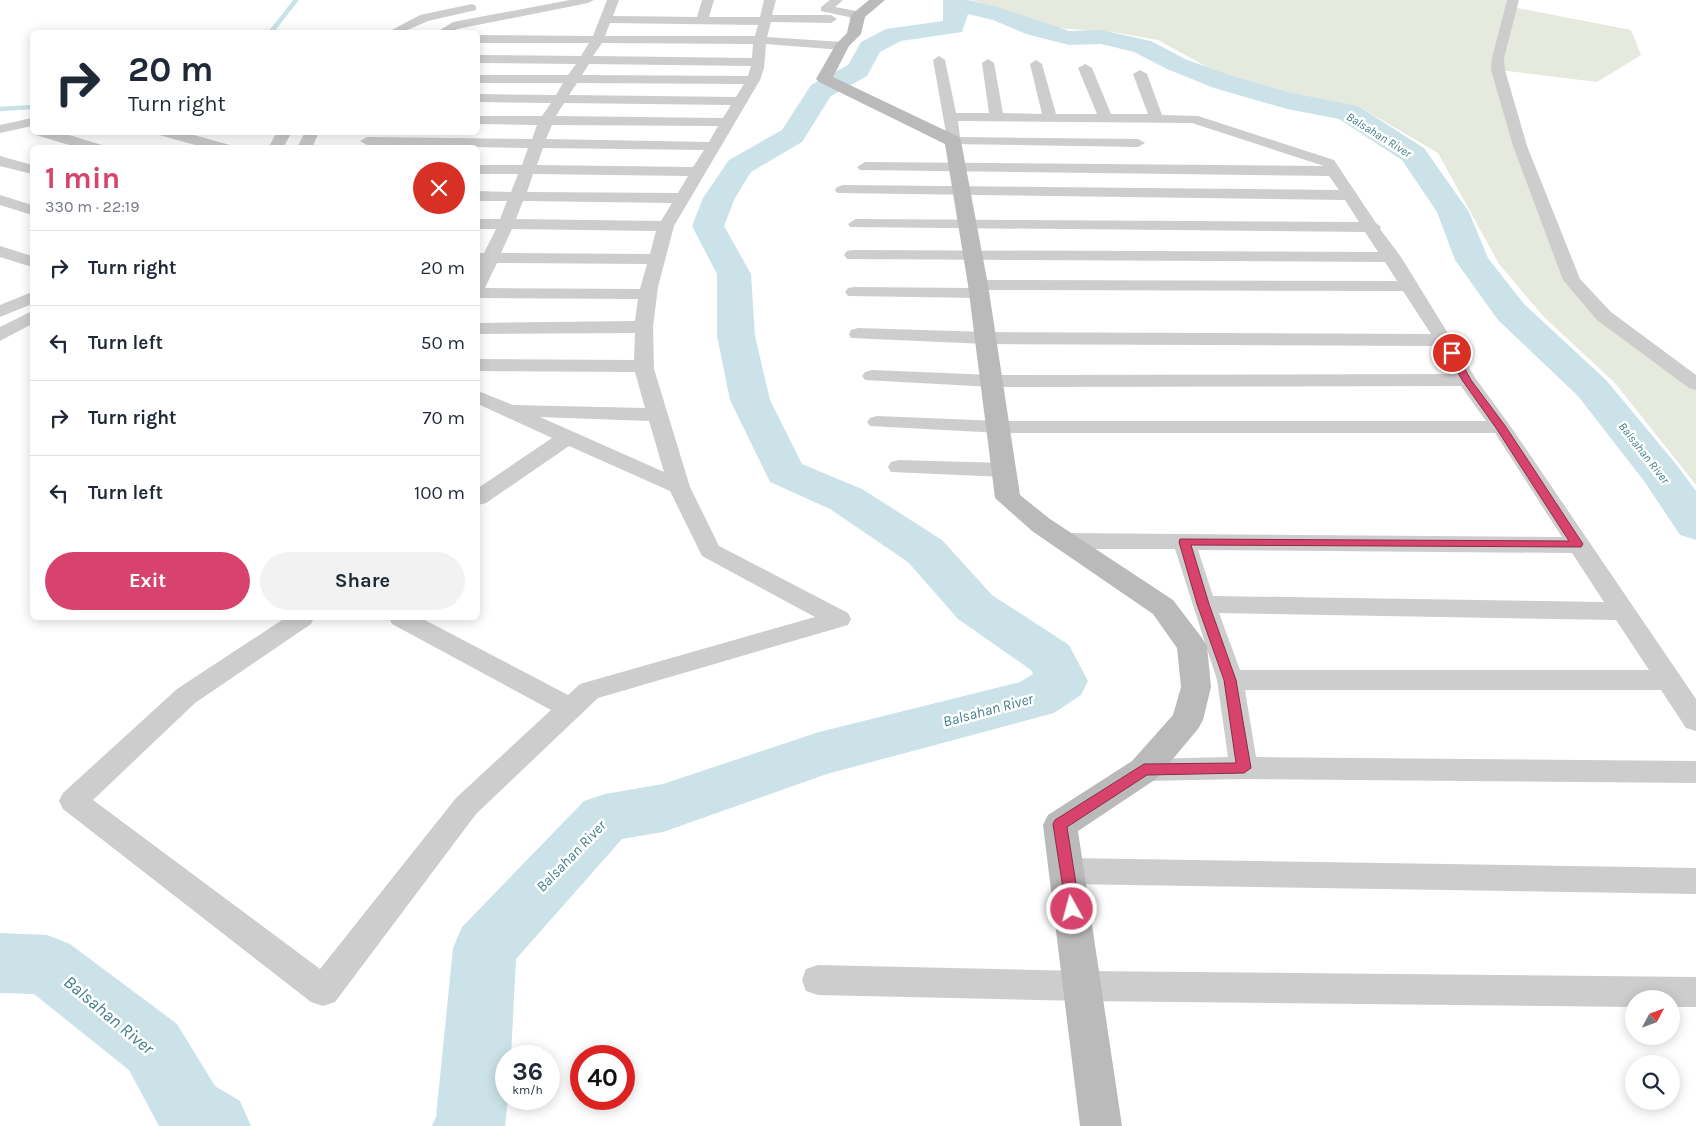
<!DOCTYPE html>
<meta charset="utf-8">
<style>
:root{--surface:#fff;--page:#f2f2f3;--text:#1f2937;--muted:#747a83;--line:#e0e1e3;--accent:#d7436c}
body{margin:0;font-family:Karla,sans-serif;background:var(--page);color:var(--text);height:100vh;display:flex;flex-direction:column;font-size:19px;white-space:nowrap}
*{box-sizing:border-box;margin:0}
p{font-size:16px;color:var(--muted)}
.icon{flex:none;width:28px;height:28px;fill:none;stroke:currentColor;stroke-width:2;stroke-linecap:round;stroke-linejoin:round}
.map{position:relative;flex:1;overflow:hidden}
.details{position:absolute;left:30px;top:145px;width:450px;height:475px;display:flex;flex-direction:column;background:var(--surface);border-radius:8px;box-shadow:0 2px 12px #0003}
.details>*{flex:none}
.top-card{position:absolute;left:30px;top:30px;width:450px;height:105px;border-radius:8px;box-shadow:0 2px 12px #0003;background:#fff;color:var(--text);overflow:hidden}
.needle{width:32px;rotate:49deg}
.buttons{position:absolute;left:1625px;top:990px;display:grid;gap:10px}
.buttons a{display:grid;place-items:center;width:55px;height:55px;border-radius:50%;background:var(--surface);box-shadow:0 2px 12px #0003;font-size:25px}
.speed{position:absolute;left:495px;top:1045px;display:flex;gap:10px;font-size:25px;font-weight:700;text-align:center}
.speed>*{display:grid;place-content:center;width:65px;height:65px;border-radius:50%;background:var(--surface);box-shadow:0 2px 12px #0003;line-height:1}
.speed small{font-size:12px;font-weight:400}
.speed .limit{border:8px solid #d22;background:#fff;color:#111}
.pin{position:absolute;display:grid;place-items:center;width:42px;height:42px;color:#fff;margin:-21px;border:2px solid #fff;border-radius:50%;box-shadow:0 1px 5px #0007}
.me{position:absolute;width:55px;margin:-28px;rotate:353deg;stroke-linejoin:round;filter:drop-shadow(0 0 4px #0008)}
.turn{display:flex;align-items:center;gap:18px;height:105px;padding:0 15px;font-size:22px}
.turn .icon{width:65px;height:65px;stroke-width:2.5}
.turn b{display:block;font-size:35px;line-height:42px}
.round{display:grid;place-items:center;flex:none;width:52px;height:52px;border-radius:26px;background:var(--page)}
.overview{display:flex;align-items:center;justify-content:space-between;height:85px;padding:0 15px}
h1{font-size:30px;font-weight:700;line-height:38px;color:var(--accent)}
.action{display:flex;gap:10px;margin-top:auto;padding:10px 15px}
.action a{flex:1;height:58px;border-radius:30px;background:var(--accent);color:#fff;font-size:20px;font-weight:700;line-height:58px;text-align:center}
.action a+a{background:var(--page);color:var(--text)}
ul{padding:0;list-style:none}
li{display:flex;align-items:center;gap:15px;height:75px;padding:0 15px;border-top:1px solid var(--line)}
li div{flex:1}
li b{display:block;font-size:19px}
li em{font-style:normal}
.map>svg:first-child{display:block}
.green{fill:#e6e9dd}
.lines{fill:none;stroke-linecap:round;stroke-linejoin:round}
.stream{stroke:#cbe3e8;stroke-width:4.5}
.river{fill:#cbe3e8;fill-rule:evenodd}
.street{fill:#cdcdcd;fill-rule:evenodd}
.secondary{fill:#bababa;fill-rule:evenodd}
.route{fill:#d7436c;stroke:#8c2c46}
.labels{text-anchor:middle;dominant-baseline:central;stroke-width:5;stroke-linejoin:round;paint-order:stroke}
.far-water-label{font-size:12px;font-style:italic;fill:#447f8c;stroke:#fff}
.water-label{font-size:15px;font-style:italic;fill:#447f8c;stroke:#fff}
.near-water-label{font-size:18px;font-style:italic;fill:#447f8c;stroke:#fff}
</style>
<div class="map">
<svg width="1696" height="1126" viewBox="0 0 1696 1126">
<rect width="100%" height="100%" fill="#fff"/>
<polygon class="green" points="971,0 1513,0 1512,7 1631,30 1641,55 1597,82 1499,70 1579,289 1696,383 1696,485 1615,383 1544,317 1499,264 1438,153 1363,109 1296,96 1218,73 1158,40 1112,32 1057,28"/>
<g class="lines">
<g class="stream">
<polyline points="271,32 296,0"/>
<polyline points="0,109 32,107"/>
</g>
<g class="river">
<polygon points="943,0 968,0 1001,8 1069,31 1101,30 1151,41 1185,59 1232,76 1291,93 1358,106 1424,148 1469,212 1488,258 1524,304 1606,380 1676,464 1696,491 1696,540 1680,535 1644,481 1578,396 1498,320 1455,260 1437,212 1402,160 1339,119 1287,109 1214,88 1167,69 1134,52 1101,44 1069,45 1026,34 993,20 968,14 962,32 901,41 880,52 867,76 831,96 802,142 751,172 735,198 724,226 751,274 755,336 770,400 802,464 862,489 942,540 992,595 1069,645 1088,681 1081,695 1054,713 827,774 663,832 622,839 516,959 511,1056 506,1056 506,1099 508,1099 505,1126 432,1126 436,1117 453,948 462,927 584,801 605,794 663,784 819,732 1020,682 1033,674 1031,670 958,619 908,562 830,509 770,482 730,400 717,336 717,274 692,226 703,198 729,160 782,130 811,85 848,65 861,42 886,29 943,21"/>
<polygon points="0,933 47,935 70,944 177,1024 215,1086 240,1101 251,1126 159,1126 129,1070 34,994 0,993"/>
</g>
<g class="street">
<polygon points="570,0 594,0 588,3 457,29 451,32 437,32 453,22"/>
<path d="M607,0h12l-6,16 84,1 5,-17h12l-5,17h51l4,-17h12l-4,15h59l6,4 -6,4 -60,-1 -4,15 75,5 6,4 -6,4 -76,-6 -2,24 -4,12 -86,146 -16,61 -5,40 1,42 36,118 29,59 129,67 3,6 -3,6 -250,73 -122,116 -141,188 -12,4 -12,-4 -248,-193 -4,-8 4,-8 114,-104 108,-71h29l-3,6 -116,79 -102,97 227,169 136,-171 95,-88 -159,-86 -3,-6h32l147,77 12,-11 235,-67 -113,-61 -32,-65 -101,-45 -83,57 -8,2v-17l74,-50 -74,-34v-13l35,14 132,3 -10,-36 -157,-1v-12l156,1 1,-27 -157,1v-11l157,-2 3,-22 -160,-1v-31l2,-4h-2v-10h6l12,-24h-18v-10h22l7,-18h-29v-10l33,1 7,-18h-40v-9h44l6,-17 -161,-3 -7,-4 7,-4 165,2 5,-14 -59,-1v-8h64l9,-13 -73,-1v-8l78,1 7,-12h-85v-8h90l8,-11 -98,-1v-8l103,1 8,-13h-111v-8l115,1zM610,23l148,2 -3,11h-150zM602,43l151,1 -1,14 -159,-2zM589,64l162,2 -3,10 -166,-1zM577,83l167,1 -8,13 -167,-2zM564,103l167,2 -8,13 -167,-2zM552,125l166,1 -9,16 -163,-3zM543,148l161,2 -11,17 -156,-2zM533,174l155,2 -10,17 -151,-1zM523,201l149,2 -11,18 -145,-2zM512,229l144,2 -6,23 -149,-1zM497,263l150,1 -7,25 -155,-1zM540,417l109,4 15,51z"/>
<polygon points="830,0 843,0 835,7 862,12 864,15 858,19 821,11 821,7"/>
<polygon points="1507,0 1519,0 1504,58 1505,70 1527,146 1580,279 1611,312 1696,375 1696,390 1689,388 1597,320 1563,280 1513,146 1491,70 1492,58"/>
<polygon points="472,4 476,6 476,10 428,21 403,32 388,32 420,15"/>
<path d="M939,56l6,4 11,53h33l-7,-50 6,-4 6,4 9,50 39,1 -12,-50 6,-4 6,4 14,50h41l-19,-46 7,-4 7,4 19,46h37l-15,-40 7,-4 7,4 15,41 36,1 136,44 42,63 5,4 -1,2 21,28 75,122 35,48 185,272v32l-10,-3 -25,-38h-416l11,67 440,4v22l-452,-4 -100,2 -10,-3 -4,-8 4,-8 10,-3 84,-2 -11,-77 -42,-131h-110l-8,-3 -4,-5 4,-5 8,-3 497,4 -67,-104h-495l-130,-7 -3,-4 3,-4 7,-2 123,5h486l-25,-35 -469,1 -127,-7 -3,-4 3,-4 7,-2 120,5 462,-1 -16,-28 -452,-2 -135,-6 -2,-4 2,-4 7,-2 128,4 445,2 -28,-43 -418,-1 2,3 -3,4 -6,1 -130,-2 -3,-4 3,-4 6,-1 117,1 -2,-3 3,-4 6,-1 419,1 -12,-19 -538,-3 -3,-4 3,-4 6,-1 525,2 -13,-20 -515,-5 -2,-3 8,-5 503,3 -14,-22 -508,-7 -2,-3 2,-3 6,-2 496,5 -10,-14 -469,-6 -3,-3 8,-5 459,4 -132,-43 -234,-2 2,16 178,2 7,4 -7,4 -190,-3 -15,-84zM1198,550l374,3 32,49 -391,-6zM1219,613l397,7 33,50h-409z"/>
<polygon points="32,118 32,126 0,133 0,125"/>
<polygon points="34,132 59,132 102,145 104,148 79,148 36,135"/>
<polygon points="157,132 183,132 230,145 232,148 206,148 159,135"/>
<polygon points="277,132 292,132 283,148 268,148"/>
<polygon points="305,132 319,132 312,148 297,148"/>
<polygon points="0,156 32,165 32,174 0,166"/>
<polygon points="0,195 32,205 32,215 0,205"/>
<polygon points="0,246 32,256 32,267 0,257"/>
<polygon points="32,292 32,304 0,317 0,305"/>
<polygon points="32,311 32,324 0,341 0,327"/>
<polygon points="899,460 1005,463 1013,465 1016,470 1013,475 1005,477 891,472 888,467 891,462"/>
<polygon points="1067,858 1696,868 1696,894 1067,884 1056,880 1052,871 1056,862"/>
<polygon points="818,965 1082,971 1696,977 1696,1007 1671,1007 1671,999 1634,999 1634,1007 1082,1001 818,995 806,991 802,980 806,969"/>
</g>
<polygon class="secondary" points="869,0 885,0 865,17 861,34 849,46 833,77 959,137 961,141 988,285 1020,495 1050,519 1173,600 1202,638 1207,646 1211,687 1203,720 1198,729 1156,779 1078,831 1122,1126 1080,1126 1043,825 1048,815 1132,761 1173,715 1181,687 1177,648 1153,614 1032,531 995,498 968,285 945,144 819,82 816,79 836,44 847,33 851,15"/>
</g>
<polygon class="route" points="1452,350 1455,351 1471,380 1506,427 1583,544 1581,547 1191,545 1209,604 1236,680 1251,768 1244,773 1147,775 1067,827 1080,909 1078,914 1072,916 1067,914 1053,824 1055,820 1144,764 1236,763 1224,680 1197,604 1179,542 1180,539 1569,541 1496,428 1462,380 1447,353"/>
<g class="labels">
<g class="far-water-label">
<text transform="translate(1379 135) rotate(32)">Balsahan River</text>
<text transform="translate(1644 453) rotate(52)">Balsahan River</text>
</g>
<g class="water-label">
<text transform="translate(988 710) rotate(-15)">Balsahan River</text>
<text transform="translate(571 856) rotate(-46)">Balsahan River</text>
</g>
<g class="near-water-label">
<text transform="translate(109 1015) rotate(40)">Balsahan River</text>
</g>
</g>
</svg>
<div class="buttons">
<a><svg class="needle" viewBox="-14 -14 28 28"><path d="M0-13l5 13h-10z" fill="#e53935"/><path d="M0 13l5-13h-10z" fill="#747a83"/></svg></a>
<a><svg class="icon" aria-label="search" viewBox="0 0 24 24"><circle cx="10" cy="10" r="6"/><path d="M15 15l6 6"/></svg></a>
</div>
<div class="speed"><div>36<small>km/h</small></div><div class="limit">40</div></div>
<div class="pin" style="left:1452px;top:353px;background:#d93025"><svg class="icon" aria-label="arrive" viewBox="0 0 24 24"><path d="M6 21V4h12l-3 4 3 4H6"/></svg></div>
<svg class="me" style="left:1072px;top:909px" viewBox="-20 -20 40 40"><circle r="17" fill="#d7436c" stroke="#fff" stroke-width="3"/><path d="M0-11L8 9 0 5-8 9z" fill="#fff"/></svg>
<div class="top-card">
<div class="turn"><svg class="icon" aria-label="right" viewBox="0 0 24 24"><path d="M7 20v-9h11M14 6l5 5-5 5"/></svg><div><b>20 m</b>Turn right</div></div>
</div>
<section class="details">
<div class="overview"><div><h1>1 min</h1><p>330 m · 22:19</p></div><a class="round" style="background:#d93025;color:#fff"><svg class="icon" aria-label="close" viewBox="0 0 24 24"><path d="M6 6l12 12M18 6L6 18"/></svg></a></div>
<ul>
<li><svg class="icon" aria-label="right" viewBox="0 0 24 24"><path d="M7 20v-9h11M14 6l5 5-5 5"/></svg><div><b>Turn right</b></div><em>20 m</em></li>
<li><svg class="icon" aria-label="left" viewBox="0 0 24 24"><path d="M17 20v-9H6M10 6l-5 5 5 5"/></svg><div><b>Turn left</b></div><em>50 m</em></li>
<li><svg class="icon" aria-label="right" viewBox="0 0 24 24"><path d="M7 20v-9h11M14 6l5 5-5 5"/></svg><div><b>Turn right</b></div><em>70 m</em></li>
<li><svg class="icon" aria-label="left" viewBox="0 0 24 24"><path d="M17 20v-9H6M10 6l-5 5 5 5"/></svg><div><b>Turn left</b></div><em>100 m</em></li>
</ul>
<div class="action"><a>Exit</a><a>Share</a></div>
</section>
</div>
